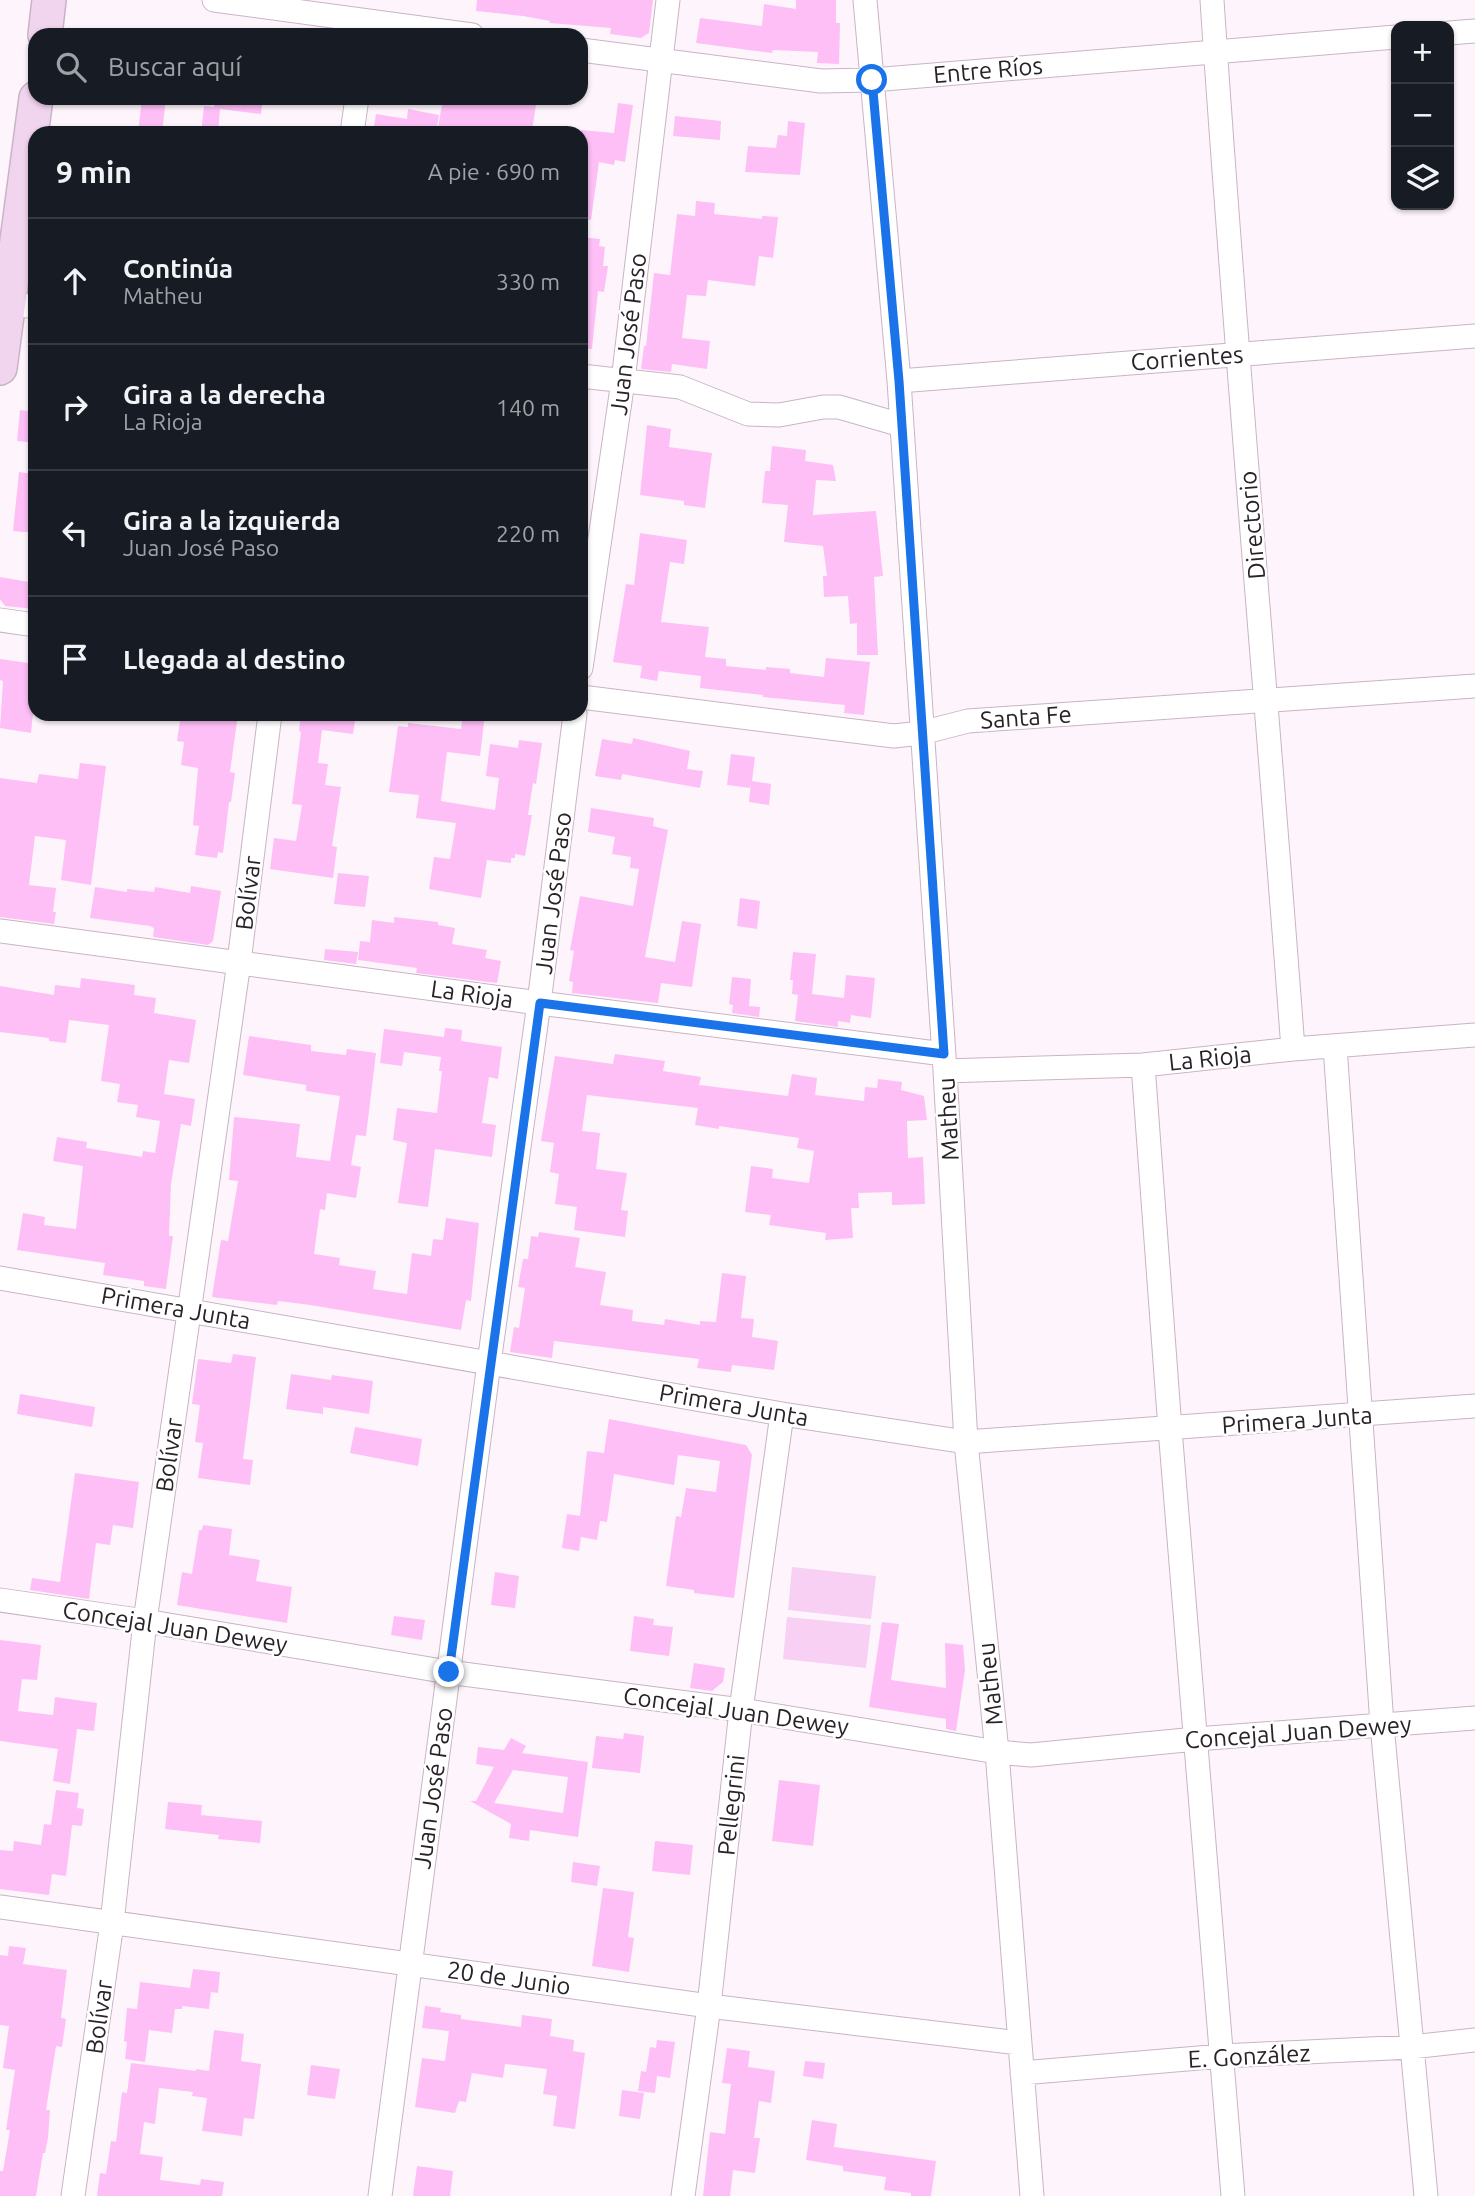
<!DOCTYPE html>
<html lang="es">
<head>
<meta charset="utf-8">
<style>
	body { margin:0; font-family:Ubuntu,sans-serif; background:#20242c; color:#f1f3f6 }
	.controls { position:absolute; right:21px; top:21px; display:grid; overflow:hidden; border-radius:14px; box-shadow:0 2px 5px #0004 }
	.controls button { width:63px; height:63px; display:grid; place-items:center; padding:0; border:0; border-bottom:2px solid #363941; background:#171b24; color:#f1f3f6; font:35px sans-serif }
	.stop { position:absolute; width:21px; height:21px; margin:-16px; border:5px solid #1a73e8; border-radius:50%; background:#fff }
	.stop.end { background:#1a73e8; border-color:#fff; box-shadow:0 2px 7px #0008 }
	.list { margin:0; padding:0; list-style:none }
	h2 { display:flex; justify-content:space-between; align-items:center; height:91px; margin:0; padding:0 28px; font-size:30px }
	h2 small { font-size:23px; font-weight:400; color:#9ea1a6 }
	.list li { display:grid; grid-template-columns:46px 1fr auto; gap:21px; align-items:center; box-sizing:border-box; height:126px; padding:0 28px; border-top:2px solid #363941 }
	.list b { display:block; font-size:26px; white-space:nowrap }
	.list p { margin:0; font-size:23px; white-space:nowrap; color:#9ea1a6 }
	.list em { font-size:23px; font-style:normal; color:#9ea1a6 }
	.icon { flex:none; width:38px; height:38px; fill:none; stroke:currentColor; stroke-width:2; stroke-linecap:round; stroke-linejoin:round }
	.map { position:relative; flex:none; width:1475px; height:2196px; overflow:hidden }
	.search { position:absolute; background:#171b24; box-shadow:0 2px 5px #0004; left:28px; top:28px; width:560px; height:77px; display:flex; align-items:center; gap:18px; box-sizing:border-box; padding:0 24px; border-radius:21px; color:#9ea1a6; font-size:26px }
	.panel { position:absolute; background:#171b24; box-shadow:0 2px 5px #0004; left:28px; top:126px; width:560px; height:595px; border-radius:21px }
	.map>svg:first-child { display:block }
	.green { fill:#f8d0f3 }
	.building { fill:#fdbff6; fill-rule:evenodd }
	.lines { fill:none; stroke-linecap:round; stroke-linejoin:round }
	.minor-casing { stroke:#c8b4c6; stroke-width:25 }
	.secondary-casing { stroke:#c8b4c6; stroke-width:36 }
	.minor { stroke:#fff; stroke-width:23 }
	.secondary { stroke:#f1d4ee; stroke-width:33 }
	.route { stroke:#1a73e8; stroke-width:9 }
	.labels { text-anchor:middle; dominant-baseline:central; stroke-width:5; stroke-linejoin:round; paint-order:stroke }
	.street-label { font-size:24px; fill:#292228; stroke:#fff }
</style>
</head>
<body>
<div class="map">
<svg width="1475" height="2196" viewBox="0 0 1475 2196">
	<rect width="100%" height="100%" fill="#fef5fc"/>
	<!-- green -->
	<path class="green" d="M792 1567 876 1576 871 1619 788 1610Z
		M787 1617 871 1625 866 1668 783 1659Z"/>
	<!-- building -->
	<path class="building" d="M477 0H653L649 33 641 38 610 34 611 28 549 23 550 21 523 16 476 11Z
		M796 0H836V23H840L839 64 817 63 818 52 773 50 772 53 696 43 700 18 762 26 764 4 796 9Z
		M142 98H166L162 133H138Z
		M214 98H263L261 114 220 109 218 133H201L204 106 214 107Z
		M443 98H537L532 131 512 129V133H471L438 128Z
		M618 103 633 105 625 162 615 160 614 165 599 162 591 220 581 219V130L614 133Z
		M408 109 439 115 436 133H373L376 114 407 119Z
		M675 116 721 121 720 140 673 136Z
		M788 121 805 123 800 175 745 172 748 146 776 148 778 135 787 136Z
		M696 201 715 203 714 214 762 219V216L778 217 773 258 759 256 755 286 708 280 706 296 687 295 682 338 710 341 707 369 672 364 671 372 641 369 644 346H646L654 273 670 275 677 214 695 216Z
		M581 237 600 239 599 246 605 247 603 266H608L604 292 598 291 592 349 581 348V276L584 259 581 258Z
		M20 410 35 412V443L17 441Z
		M647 425 671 429 669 447 712 453 705 508 684 505V501L640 495Z
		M772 446 806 450 805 461 833 465 836 481 816 480 813 515 876 511 883 576 874 577 878 655H857V623L850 624 848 596 824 597 823 576H827L823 546 784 542 788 505 762 503 765 471H770Z
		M19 472 35 474V533L13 531Z
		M640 533 687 540 684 564 670 562 661 622 709 627 705 657 726 659V666L766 670V667L790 669V673L824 677 826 658 870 662 864 715 844 713 845 705 763 697V695L700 688 701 676 659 671 657 681 640 678 642 666 613 662 626 584 634 585Z
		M0 577 35 583V609L5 606 0 599Z
		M0 659 35 664V714H33L31 733 0 728 3 681 0 680Z
		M181 714H238L230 772 235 773 231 802H229L223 853 218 852 217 858 195 855 199 826 193 825 198 768 181 765 184 742 177 741Z
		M301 714H356L353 734 322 730 318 763 328 764 325 785 341 787 332 846 337 847 333 878 270 869 274 838 296 841 302 805 292 804 301 732 299 731Z
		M463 714H485L480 756 447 752 441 801 495 810 499 778 486 776 490 744 518 748 519 740 542 743 536 784 533 783 528 815H532L525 856 515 854V858H511V863L487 860 481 898 429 889 434 857 450 859 456 823 416 818 419 795 389 792 398 726 408 727V723L461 729Z
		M633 738 690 751 687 769 703 771 700 788 622 774 621 780 595 776 602 739 632 744Z
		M731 754 755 757 752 781 771 784 769 805 749 802 751 782V788L727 785Z
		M80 763 106 766 91 885 61 880 66 840 35 836 29 885 56 888 53 912H56L54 924 0 917V778L37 783 39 774 78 779Z
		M591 808 654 818 653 826 668 830 645 957 675 962 682 921 701 924 692 987 661 983 658 1003 572 993 573 982 569 981 574 951 570 950 580 896 633 906 639 869 630 868 631 857 612 854 615 837 588 832Z
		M338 873 369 876 365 907 334 904Z
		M191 886 221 891 213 941 208 945 153 937 154 928 150 926 90 918 95 887 127 892V889L154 892 155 887 190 893Z
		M740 898 760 901 757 929 737 926Z
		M394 917 438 922V925L455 928 452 944 487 950 485 958 501 961 497 983 416 973 417 968 358 960 360 941 370 942 372 920 394 923Z
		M325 949 358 952 356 964 324 960Z
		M793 952 816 954 812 994 844 998 846 975 875 978 871 1018 851 1015 850 1023 838 1021V1027L795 1021 798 995 792 994 793 980H790Z
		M732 977 751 979 749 1006 760 1007 759 1017 732 1013 733 1005 729 1004Z
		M81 978 135 985 134 995 156 998 154 1013 196 1020 189 1063 169 1060 164 1094 195 1099 191 1126 181 1124 171 1184 169 1236H173L166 1289 144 1286V1281L103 1275 105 1263 17 1250 23 1213 45 1217 44 1225 76 1229 83 1166 53 1161 57 1137 87 1142 86 1148 142 1157 143 1151 155 1153 160 1121 136 1117 138 1105 117 1102 120 1084 101 1081 109 1025 69 1020 66 1043 49 1041V1038L0 1032V986L54 995 55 985 80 988Z
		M445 1028 462 1030 461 1041 502 1047 498 1079 489 1077 482 1123 496 1125 492 1157 435 1149 428 1207 398 1203 407 1143 393 1140 397 1108 437 1113 442 1071H439L441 1057 404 1052 402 1066 380 1063 384 1029 444 1037Z
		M249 1036 311 1045V1051L346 1055 347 1049 376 1053 366 1136 356 1135 351 1165 361 1167 356 1198 327 1193 325 1210 320 1209 314 1254 340 1258 339 1265 376 1271 373 1289 407 1294 412 1253 431 1256 433 1239 443 1240 446 1218 479 1223 471 1301 466 1300 461 1330 310 1305 278 1301 277 1305 212 1297 221 1240 228 1241 238 1181 229 1180 234 1117 300 1124 296 1157 330 1161 340 1096 306 1091V1085L243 1075Z
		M615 1054 665 1061 663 1071 701 1077 699 1085 788 1096 792 1074 817 1078 815 1095 864 1101 865 1087 877 1088 878 1079 902 1082 901 1090 924 1096 927 1120 907 1121 908 1158 923 1157 925 1204 892 1205V1192L858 1193 859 1208H851L853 1238 825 1240 826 1233 769 1225 771 1215 745 1212 751 1166 773 1169 772 1178 809 1183 814 1151 797 1148 799 1138 719 1126V1129L695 1125 698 1108 587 1095 582 1131 600 1133 596 1169 627 1173 621 1210 628 1211 625 1237 574 1230 577 1207 555 1204 559 1174 550 1172 554 1143 541 1141 555 1056 613 1064Z
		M539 1232 580 1238 575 1267 606 1272 600 1305 633 1310 632 1321 664 1325 665 1319 700 1325V1321L716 1322 722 1273 746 1276 741 1318 754 1319 752 1337 778 1341 774 1370 732 1365 731 1372 697 1368 699 1359 554 1341 552 1358 510 1352 514 1327 519 1328 525 1288 518 1287 523 1259H528L531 1236 538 1237Z
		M233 1354 256 1357 243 1459 253 1460 250 1485 198 1478 203 1443 195 1442 200 1405 192 1404 198 1359 231 1363Z
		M291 1374 331 1380 332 1375 373 1381 369 1414 323 1407V1414L286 1409Z
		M20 1394 95 1407 92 1427 17 1414Z
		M609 1419 746 1445 752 1455 734 1598 694 1593V1590L666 1586 676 1516 681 1517 686 1488 716 1492 720 1461 678 1455 674 1485 614 1474 607 1522 600 1521 597 1540 581 1537 579 1551 562 1548 567 1514 580 1516 587 1451 604 1453Z
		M355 1427 422 1439 418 1466 350 1453Z
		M75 1473 139 1482 133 1528 113 1525 110 1545 96 1543 89 1599 30 1590 32 1578 60 1582Z
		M203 1525 232 1529 229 1555 260 1560 256 1581 292 1587 287 1623 177 1605 182 1572 192 1574 199 1530H202Z
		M495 1572 519 1576 515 1608 491 1605Z
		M394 1616 425 1620 422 1640 391 1635Z
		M634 1616 654 1619 653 1625 673 1627 669 1656 630 1651Z
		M882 1622 899 1624 891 1680 946 1688 945 1643 963 1645 965 1670 956 1731 946 1729V1719L869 1707Z
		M0 1640 41 1645 37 1680 22 1679 18 1711 53 1715 55 1697 97 1703 94 1731 77 1729 70 1784 53 1781 58 1749 0 1741Z
		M694 1663 725 1668 723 1682 712 1691 690 1688Z
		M624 1733 644 1736 640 1773 592 1768 596 1736 623 1739Z
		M511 1738 526 1746 522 1753 588 1762 578 1837 530 1830 529 1841 509 1838 511 1824 470 1801H476L494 1767 476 1764 478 1747 504 1750ZM513 1770 568 1777 563 1813 494 1803Z
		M779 1780 820 1785 813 1846 772 1841Z
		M56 1790 79 1793 77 1808 84 1809 82 1826 72 1825 66 1876 52 1874 49 1895 0 1889V1850L13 1851 14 1841 41 1845 44 1824 51 1825Z
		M168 1802 202 1805 201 1815 262 1821 260 1843 218 1839 219 1835 165 1829Z
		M655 1841 693 1845 690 1875 652 1871Z
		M573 1862 600 1866 597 1886 571 1882Z
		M603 1888 634 1892 628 1937 634 1938 629 1972 592 1966Z
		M9 1946 26 1948 23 1964 67 1970 61 2018 66 2019 62 2047 56 2046 46 2110H50L48 2138 45 2153H43L36 2196H0V2171H3L10 2130H6L15 2070 3 2068 9 2026 0 2025V1955L8 1956Z
		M193 1969 220 1972 218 1993 211 1992 209 2009 182 2006V2009H175L172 2033 149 2030 145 2062 125 2059 127 2042 124 2041 127 2008 137 2009 140 1982 190 1988Z
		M425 2006 441 2008 440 2012 461 2015V2019L521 2027 522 2015 552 2019 550 2036 574 2040 573 2051 585 2053 575 2129 553 2126 557 2096 543 2094 547 2069 505 2064 503 2078 472 2073 466 2102 459 2101 455 2113 415 2107 422 2058 445 2061 449 2031 422 2028Z
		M214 2030 244 2034 241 2061 261 2064 254 2119 244 2118 242 2136 202 2131 207 2098 192 2096 193 2092 159 2088 155 2124 144 2122 140 2154 163 2157 160 2180 200 2185 201 2179 224 2182 222 2196H97L100 2173 106 2174 111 2141 116 2142 122 2092 127 2093 131 2063 196 2071V2069L209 2071Z
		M657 2040 675 2042 670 2078 657 2076 655 2093 638 2091 641 2071 646 2072 650 2047 656 2048Z
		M727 2048 750 2051 748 2067 775 2071 771 2103 759 2101 754 2138H760L755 2173 733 2170 730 2196H703L710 2132 725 2134 731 2084 722 2083Z
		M805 2061 825 2063 823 2079 803 2076Z
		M311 2065 340 2069 335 2099 307 2095Z
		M622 2090 644 2093 640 2119 619 2116Z
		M812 2120 837 2124 834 2147 936 2161 931 2196H911V2193L884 2190 886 2177 843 2171V2166L806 2160Z
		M417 2166 453 2171 450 2196H413Z"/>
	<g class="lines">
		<defs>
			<path id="minor" d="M214 0 472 35
				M865 0 899 381 945 1071 966 1442 997 1752 1032 2196
				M1212 0C1235 350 1267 699 1293 1049
				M1449 33 1475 31
				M581 50 821 81 872 80 1396 37
				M352 133 357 98
				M0 302 35 307
				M581 376 680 387 748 414 779 415 823 407H839L901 425
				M899 381 1475 336
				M0 620 35 625
				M581 668 623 381 668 0
				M581 697 894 736 921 733 968 721 1475 686
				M0 931 539 1003 944 1054
				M1335 1046 1382 1725 1426 2196
				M1143 1065 1170 1429 1233 2196
				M945 1071 1143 1065 1293 1049 1475 1035
				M0 1278 782 1414 966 1442 1475 1406
				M0 1600 145 1621 448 1672 741 1710 997 1752 1031 1755 1196 1739 1475 1718
				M0 1907 709 2006 1019 2043
				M1022 2073 1222 2056 1411 2047 1475 2040
				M73 2196 112 1923 145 1621 239 962 270 714
				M380 2196 489 1363 539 1003 575 714
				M683 2196 709 2006 741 1710 782 1414"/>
			<path id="secondary" d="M45 35 49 0
				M0 368 36 98"/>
		</defs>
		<!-- minor casing -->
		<use href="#minor" class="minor-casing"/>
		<!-- secondary casing -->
		<use href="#secondary" class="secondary-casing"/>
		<!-- minor -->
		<use href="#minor" class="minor"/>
		<!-- secondary -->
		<use href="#secondary" class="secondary"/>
	</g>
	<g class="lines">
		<!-- route -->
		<path class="route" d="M449 1672 540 1003 944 1054 899 381 872 80"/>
	</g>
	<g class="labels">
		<!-- street labels -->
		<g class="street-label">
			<text transform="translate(988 70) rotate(-5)">Entre Ríos</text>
			<text transform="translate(628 334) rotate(-83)">Juan José Paso</text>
			<text transform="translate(1187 358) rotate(-4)">Corrientes</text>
			<text transform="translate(1252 525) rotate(-95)">Directorio</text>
			<text transform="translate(1026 717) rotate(-4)">Santa Fe</text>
			<text transform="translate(248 893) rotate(-83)">Bolívar</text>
			<text transform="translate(553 893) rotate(-83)">Juan José Paso</text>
			<text transform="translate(472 994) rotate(8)">La Rioja</text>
			<text transform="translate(1210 1058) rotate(-6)">La Rioja</text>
			<text transform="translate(948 1119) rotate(-93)">Matheu</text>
			<text transform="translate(176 1308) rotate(10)">Primera Junta</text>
			<text transform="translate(734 1405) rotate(10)">Primera Junta</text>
			<text transform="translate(1297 1420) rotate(-4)">Primera Junta</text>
			<text transform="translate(169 1455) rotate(-82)">Bolívar</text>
			<text transform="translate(175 1627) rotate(9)">Concejal Juan Dewey</text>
			<text transform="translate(990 1684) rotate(-96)">Matheu</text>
			<text transform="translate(736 1711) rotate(8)">Concejal Juan Dewey</text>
			<text transform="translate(1298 1732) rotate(-4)">Concejal Juan Dewey</text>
			<text transform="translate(433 1788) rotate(-82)">Juan José Paso</text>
			<text transform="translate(731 1805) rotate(-84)">Pellegrini</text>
			<text transform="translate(509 1978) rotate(8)">20 de Junio</text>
			<text transform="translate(99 2017) rotate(-82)">Bolívar</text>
			<text transform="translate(1249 2056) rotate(-3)">E. González</text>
		</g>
	</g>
</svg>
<div class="controls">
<button>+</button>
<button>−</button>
<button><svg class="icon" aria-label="layers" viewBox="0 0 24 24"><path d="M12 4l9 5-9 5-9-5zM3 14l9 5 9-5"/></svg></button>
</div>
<div class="stop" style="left:872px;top:80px"></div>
<div class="stop end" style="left:449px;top:1672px"></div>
<div class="search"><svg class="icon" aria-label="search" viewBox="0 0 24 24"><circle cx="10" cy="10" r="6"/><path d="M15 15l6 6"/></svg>Buscar aquí</div>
<section class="panel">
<h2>9 min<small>A pie · 690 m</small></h2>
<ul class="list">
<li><svg class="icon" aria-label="ahead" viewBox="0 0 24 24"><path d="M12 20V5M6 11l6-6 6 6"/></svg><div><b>Continúa</b><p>Matheu</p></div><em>330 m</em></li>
<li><svg class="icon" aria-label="right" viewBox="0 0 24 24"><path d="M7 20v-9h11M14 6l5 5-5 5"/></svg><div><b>Gira a la derecha</b><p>La Rioja</p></div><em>140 m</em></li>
<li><svg class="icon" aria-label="left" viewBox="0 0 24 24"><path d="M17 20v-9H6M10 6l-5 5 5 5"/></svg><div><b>Gira a la izquierda</b><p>Juan José Paso</p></div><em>220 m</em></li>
<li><svg class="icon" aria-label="arrive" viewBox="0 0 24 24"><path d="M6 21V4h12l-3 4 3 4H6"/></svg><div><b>Llegada al destino</b></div></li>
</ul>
</section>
</div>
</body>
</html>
